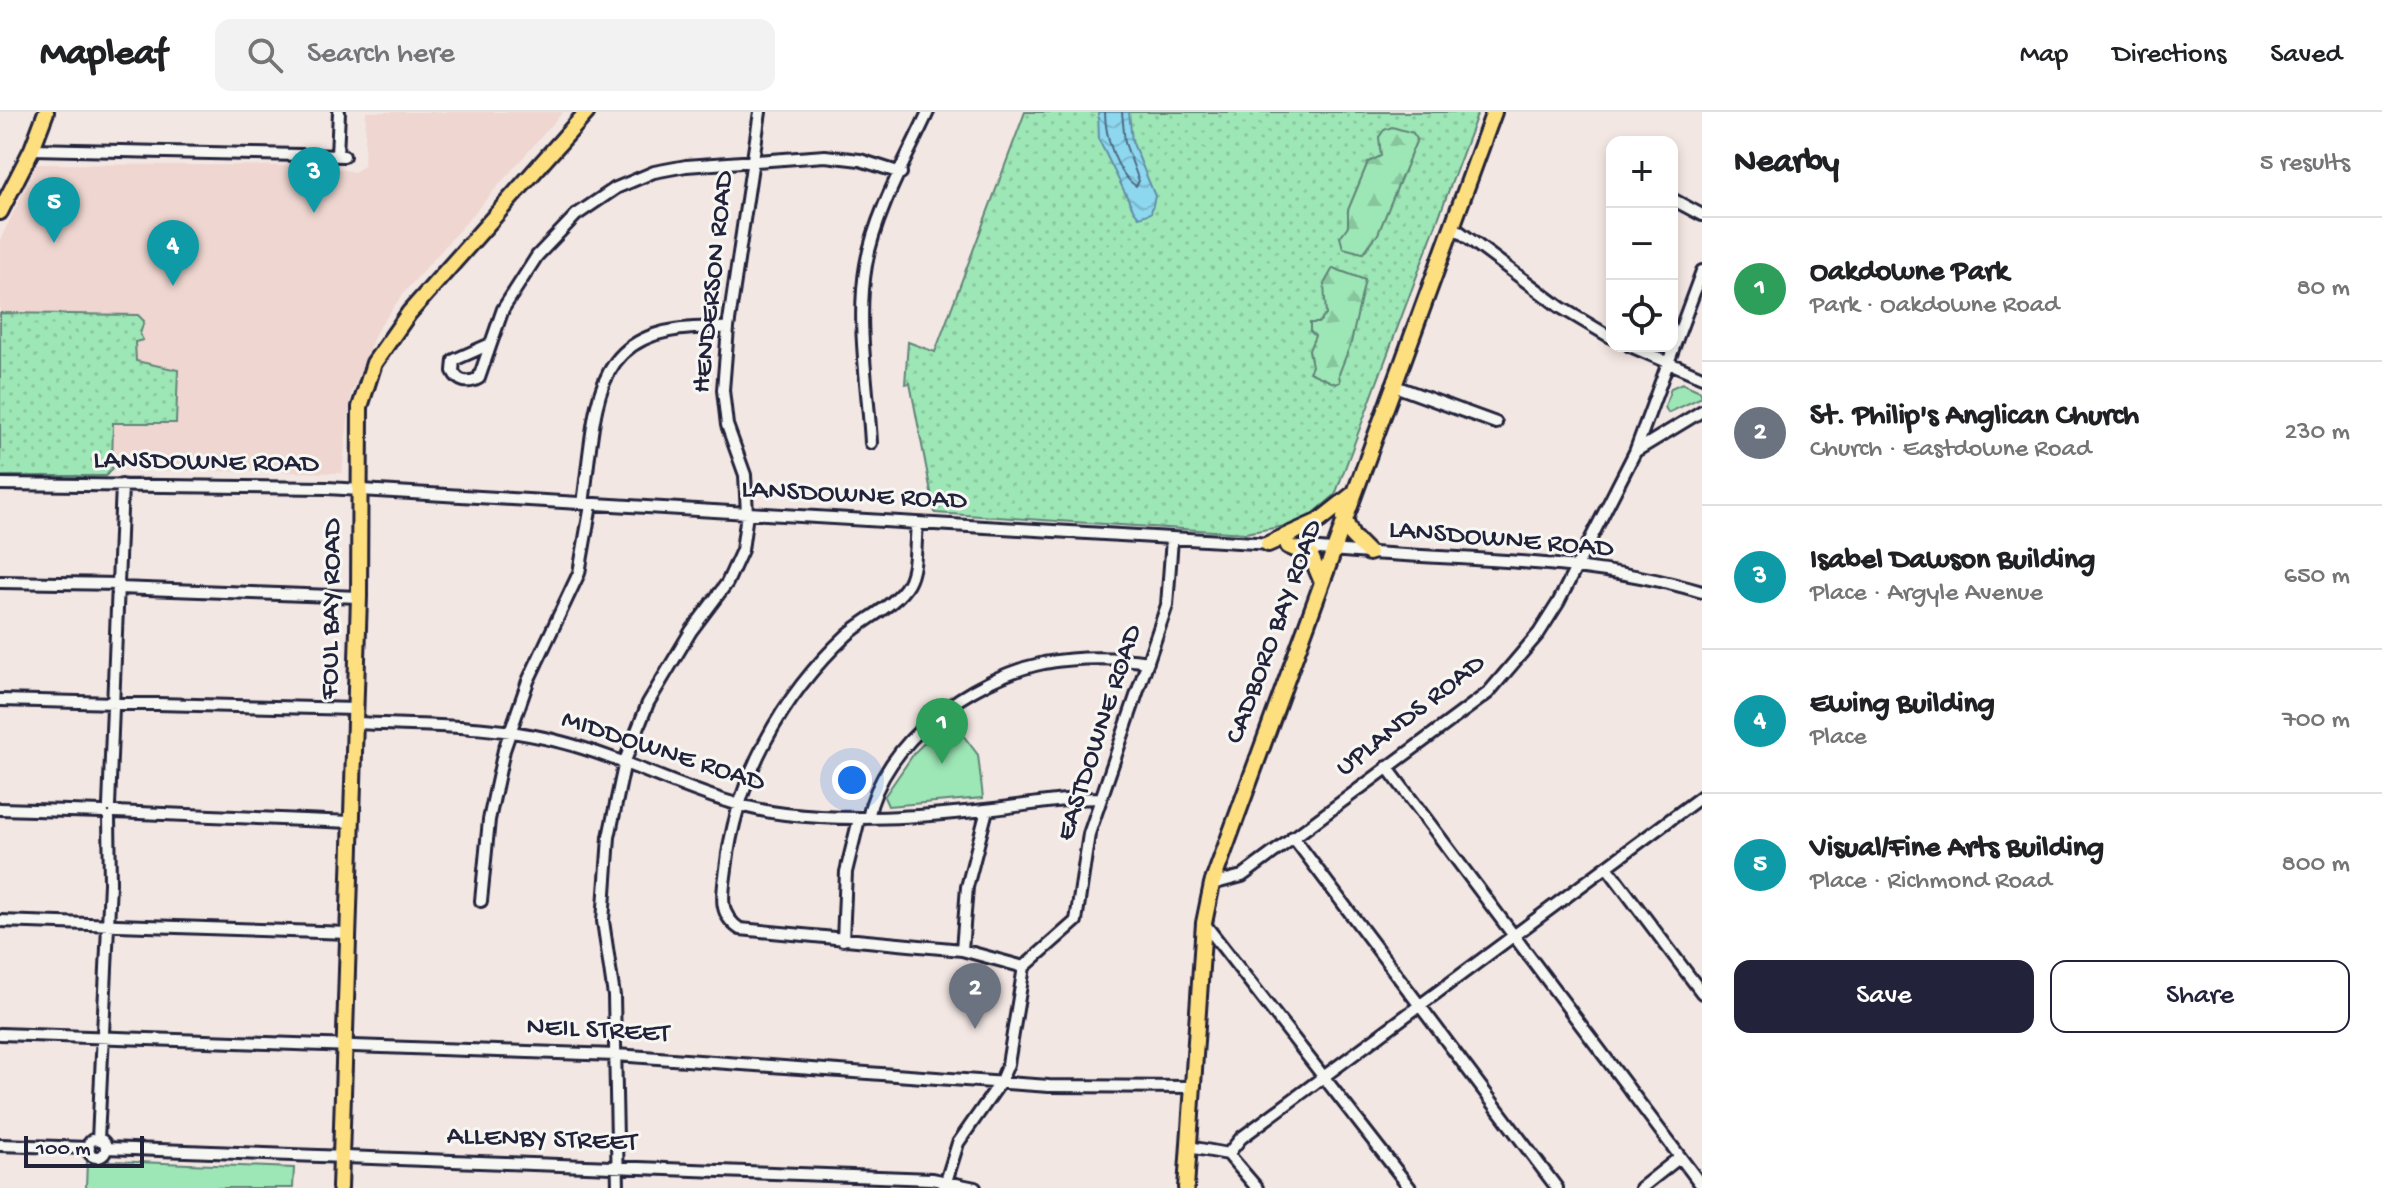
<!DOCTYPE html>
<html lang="en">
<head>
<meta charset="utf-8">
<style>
	body { margin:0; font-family:"Gochi Hand",sans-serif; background:#f2f2f2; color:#202124 }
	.controls { position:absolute; right:24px; top:24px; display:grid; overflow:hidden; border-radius:16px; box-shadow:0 4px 12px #0003 }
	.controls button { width:72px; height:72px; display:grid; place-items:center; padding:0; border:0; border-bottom:2px solid #e0e0e0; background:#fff; color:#202124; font:40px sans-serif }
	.scale { position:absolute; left:24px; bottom:20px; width:120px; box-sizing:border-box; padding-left:8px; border:4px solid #22223b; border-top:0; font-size:22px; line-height:28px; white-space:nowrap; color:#22223b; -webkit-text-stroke:6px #f6f6f2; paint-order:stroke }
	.you { position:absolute; left:852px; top:668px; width:28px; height:28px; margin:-20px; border:6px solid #fff; border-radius:50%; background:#1a73e8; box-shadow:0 0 0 12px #1a73e833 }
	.badge { display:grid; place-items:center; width:52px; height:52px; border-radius:50%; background:#22223b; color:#fff; font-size:26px; font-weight:700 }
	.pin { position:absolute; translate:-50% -66px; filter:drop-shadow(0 2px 4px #0008) }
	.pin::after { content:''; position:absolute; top:42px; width:28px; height:24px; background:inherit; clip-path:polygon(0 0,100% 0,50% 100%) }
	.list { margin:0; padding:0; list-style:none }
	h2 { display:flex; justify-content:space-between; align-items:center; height:104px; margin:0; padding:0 32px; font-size:34px }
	h2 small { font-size:26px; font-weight:400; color:#757577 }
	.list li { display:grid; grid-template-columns:52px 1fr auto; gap:24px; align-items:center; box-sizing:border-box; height:144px; padding:0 32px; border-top:2px solid #e0e0e0 }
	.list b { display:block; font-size:30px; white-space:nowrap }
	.list p { margin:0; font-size:26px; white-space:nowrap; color:#757577 }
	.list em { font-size:26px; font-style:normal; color:#757577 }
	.actions { display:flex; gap:16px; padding:24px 32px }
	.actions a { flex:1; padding:18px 0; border:2px solid #22223b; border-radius:16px; text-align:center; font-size:28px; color:#22223b }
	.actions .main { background:#22223b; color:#fff }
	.icon { flex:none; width:44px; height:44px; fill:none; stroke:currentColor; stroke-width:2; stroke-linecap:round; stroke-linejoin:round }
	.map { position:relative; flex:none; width:1702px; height:1076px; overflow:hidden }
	header { display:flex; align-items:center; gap:48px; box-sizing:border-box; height:112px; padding:0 40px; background:#fff; border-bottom:2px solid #e0e0e0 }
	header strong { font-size:38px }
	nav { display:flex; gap:44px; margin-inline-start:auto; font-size:28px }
	.search { width:560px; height:72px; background:#f2f2f2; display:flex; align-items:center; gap:20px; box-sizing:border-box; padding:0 28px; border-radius:16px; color:#757577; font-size:30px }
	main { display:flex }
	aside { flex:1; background:#fff }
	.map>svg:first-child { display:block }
	.built { fill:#efd6d0 }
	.grass { fill:url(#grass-dots); stroke:#608478; stroke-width:2 }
	.forest { fill:url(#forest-firs); stroke:#608478; stroke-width:2 }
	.green { fill:#9de6b5; stroke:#608478; stroke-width:2 }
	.water { fill:url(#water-waves); stroke:#628fa7; stroke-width:2 }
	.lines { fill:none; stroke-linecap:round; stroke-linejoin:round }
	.shore { stroke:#4d6a83; stroke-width:2 }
	.minor-casing { stroke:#22223b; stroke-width:16 }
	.major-casing { stroke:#22223b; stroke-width:20 }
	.minor { stroke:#f6f6f2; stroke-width:10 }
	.major { stroke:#fedf80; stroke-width:14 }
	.labels { text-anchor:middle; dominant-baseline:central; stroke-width:6; stroke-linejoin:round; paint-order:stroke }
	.street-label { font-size:28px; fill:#22223b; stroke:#f6f6f2 }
</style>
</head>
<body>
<header>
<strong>Mapleaf</strong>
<div class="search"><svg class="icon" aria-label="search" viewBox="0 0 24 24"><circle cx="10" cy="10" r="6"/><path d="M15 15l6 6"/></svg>Search here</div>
<nav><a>Map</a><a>Directions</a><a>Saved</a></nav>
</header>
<main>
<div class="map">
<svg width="1702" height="1076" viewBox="0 0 1702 1076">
	<defs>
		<pattern id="grass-dots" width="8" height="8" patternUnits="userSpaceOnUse" patternTransform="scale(2)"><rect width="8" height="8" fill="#9de6b5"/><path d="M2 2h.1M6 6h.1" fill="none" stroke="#87c59d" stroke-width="1.8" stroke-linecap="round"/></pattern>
		<pattern id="forest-firs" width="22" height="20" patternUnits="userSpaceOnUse" patternTransform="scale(2)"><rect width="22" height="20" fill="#9de6b5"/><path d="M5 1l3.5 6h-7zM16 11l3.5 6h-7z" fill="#87c59d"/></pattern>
		<pattern id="water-waves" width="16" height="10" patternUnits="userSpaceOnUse" patternTransform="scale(2)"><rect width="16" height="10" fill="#8dd7ef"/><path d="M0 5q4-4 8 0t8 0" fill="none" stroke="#79b8ce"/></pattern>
	</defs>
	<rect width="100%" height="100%" fill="#f3e7e3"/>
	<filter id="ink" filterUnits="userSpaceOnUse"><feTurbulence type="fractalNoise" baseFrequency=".0125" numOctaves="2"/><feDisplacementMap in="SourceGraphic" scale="16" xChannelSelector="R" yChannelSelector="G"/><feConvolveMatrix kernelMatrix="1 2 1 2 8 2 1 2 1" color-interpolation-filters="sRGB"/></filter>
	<g filter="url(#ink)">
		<!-- built -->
		<path class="built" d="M366 0H563L402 183 376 220 351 283 342 361 0 356V128L37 52 325 54 354 60 364 54Z"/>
		<!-- grass -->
		<path class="grass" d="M1025 0H1478L1335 383 1302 411 1245 421 935 401 910 271 905 272 908 230 935 240Z
			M0 201 138 203 144 209 140 222 143 228 135 230 136 249 178 258 176 311H113L112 356 106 364H0Z"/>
		<!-- forest -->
		<path class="forest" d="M1392 15 1413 21 1417 27 1378 122 1363 141 1343 136 1340 125 1348 114V98L1368 50 1381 44 1379 25 1384 18Z
			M1333 156 1365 168 1351 231 1339 262 1340 270 1336 272 1309 260 1312 254 1309 238 1315 224 1310 219V211H1318L1326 203 1324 172Z"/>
		<!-- green -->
		<path class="green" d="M1682 271 1700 279 1702 285 1668 301 1665 295 1671 276Z
			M950 606 978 643 983 686 888 694 884 685 915 640Z
			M87 1048 294 1056 293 1076H86Z"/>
		<!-- water -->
		<path class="water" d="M1098 0H1129L1132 29 1155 84 1151 101 1139 105 1134 99 1099 28Z"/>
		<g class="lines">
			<!-- shore -->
			<path class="shore" d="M1105 0C1105 23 1116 61 1136 74L1139 69 1125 31 1122 0"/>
			<defs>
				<path id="minor" d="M32 37 344 44
					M337 43 339 0
					M1672 87 1702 103
					M1452 114 1560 195 1612 226
					M488 233 454 248 453 259C458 270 468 272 479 266L503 197 537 144 576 103 616 76 654 60 686 54 825 44 860 48 901 61
					M1630 234 1702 265
					M1392 273 1496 311
					M871 331C868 274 856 210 866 153 875 101 906 48 928 0
					M1636 339 1702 299
					M0 372 327 376 1272 432
					M583 392C598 283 589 208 728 216
					M917 412C915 431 917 456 908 472 896 493 865 507 847 523 781 584 736 667 726 757 723 781 717 802 740 817L962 838 1024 855
					M1300 435C1434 450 1571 441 1702 480
					M0 470 119 472
					M119 476 359 485
					M0 588 356 597
					M355 611C424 614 494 612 561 630 636 649 708 693 785 702 852 710 919 705 985 698 1023 694 1062 686 1100 686
					M1387 655 1702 1074
					M109 694 122 373
					M0 697 103 700
					M115 700 351 710
					M868 706C883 630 971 566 1044 551 1078 545 1113 545 1148 550
					M1293 725 1557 1076
					M1607 755 1702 881
					M1212 772 1242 764 1488 581 1539 521 1558 491 1635 340 1702 159
					M481 789 489 708 504 638 528 569 579 461 591 393
					M0 809 349 821
					M1204 811 1410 1076
					M843 828 846 760 859 707
					M962 838 967 775 987 698
					M0 922 616 943 1049 974 1193 975
					M88 1036a9 9 0 1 1 18 0a9 9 0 1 1-18 0Z
					M98 1028 110 771 109 706
					M0 1033 89 1036
					M1189 1035 1228 1042 1257 1076
					M106 1036 932 1067 975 1076
					M1228 1042 1241 1026 1702 684
					M618 1076 614 884 603 809 609 725 625 649 648 591 691 519 727 471 742 438 747 402 745 363 727 313 723 278 728 216 760 0
					M944 1076 958 1031 1000 971 1008 952 1024 855 1076 809 1089 722 1167 493 1172 427
					M1641 1076 1680 1045"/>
				<path id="major" d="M0 100 32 37 46 0
					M1344 406 1352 424 1369 441
					M1268 432 1319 409 1353 382
					M1288 434 1311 444 1321 468
					M340 1076 359 485 360 295 374 251 409 201 587 0
					M1186 1076 1204 811 1212 772 1494 0"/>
			</defs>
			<!-- minor casing -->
			<use href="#minor" class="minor-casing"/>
			<!-- major casing -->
			<use href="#major" class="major-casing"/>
			<!-- minor -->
			<use href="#minor" class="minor"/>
			<!-- major -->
			<use href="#major" class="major"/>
		</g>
	</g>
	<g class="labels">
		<!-- street labels -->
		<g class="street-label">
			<text transform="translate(714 170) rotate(-84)">HENDERSON ROAD</text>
			<text transform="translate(206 351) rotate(1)">LANSDOWNE ROAD</text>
			<text transform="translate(854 384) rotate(3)">LANSDOWNE ROAD</text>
			<text transform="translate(1501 428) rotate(5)">LANSDOWNE ROAD</text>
			<text transform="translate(332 497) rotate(-89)">FOUL BAY ROAD</text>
			<text transform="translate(1275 520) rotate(-70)">CADBORO BAY ROAD</text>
			<text transform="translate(1411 604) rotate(-38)">UPLANDS ROAD</text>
			<text transform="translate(1100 621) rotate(-72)">EASTDOWNE ROAD</text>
			<text transform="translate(663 640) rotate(18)">MIDDOWNE ROAD</text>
			<text transform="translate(598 919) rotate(3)">NEIL STREET</text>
			<text transform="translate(542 1028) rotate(2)">ALLENBY STREET</text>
		</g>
	</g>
</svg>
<div class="controls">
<button>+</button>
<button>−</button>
<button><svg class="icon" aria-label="locate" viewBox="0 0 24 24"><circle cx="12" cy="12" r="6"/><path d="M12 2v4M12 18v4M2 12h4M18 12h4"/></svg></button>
</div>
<div class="scale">100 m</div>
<div class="you"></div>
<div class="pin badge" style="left:942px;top:652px;background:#2e9e5b">1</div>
<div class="pin badge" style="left:975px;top:917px;background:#6b7280">2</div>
<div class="pin badge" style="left:314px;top:101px;background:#0f9aa8">3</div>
<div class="pin badge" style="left:173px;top:174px;background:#0f9aa8">4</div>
<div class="pin badge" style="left:54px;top:131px;background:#0f9aa8">5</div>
</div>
<aside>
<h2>Nearby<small>5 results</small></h2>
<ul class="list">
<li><span class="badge" style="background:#2e9e5b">1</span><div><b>Oakdowne Park</b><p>Park · Oakdowne Road</p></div><em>80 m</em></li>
<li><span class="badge" style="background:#6b7280">2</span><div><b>St. Philip's Anglican Church</b><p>Church · Eastdowne Road</p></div><em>230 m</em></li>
<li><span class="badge" style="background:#0f9aa8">3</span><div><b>Isabel Dawson Building</b><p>Place · Argyle Avenue</p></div><em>650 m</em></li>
<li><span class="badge" style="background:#0f9aa8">4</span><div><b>Ewing Building</b><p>Place</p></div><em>700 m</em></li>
<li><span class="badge" style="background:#0f9aa8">5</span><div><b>Visual/Fine Arts Building</b><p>Place · Richmond Road</p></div><em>800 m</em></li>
</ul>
<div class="actions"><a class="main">Save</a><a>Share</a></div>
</aside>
</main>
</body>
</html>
